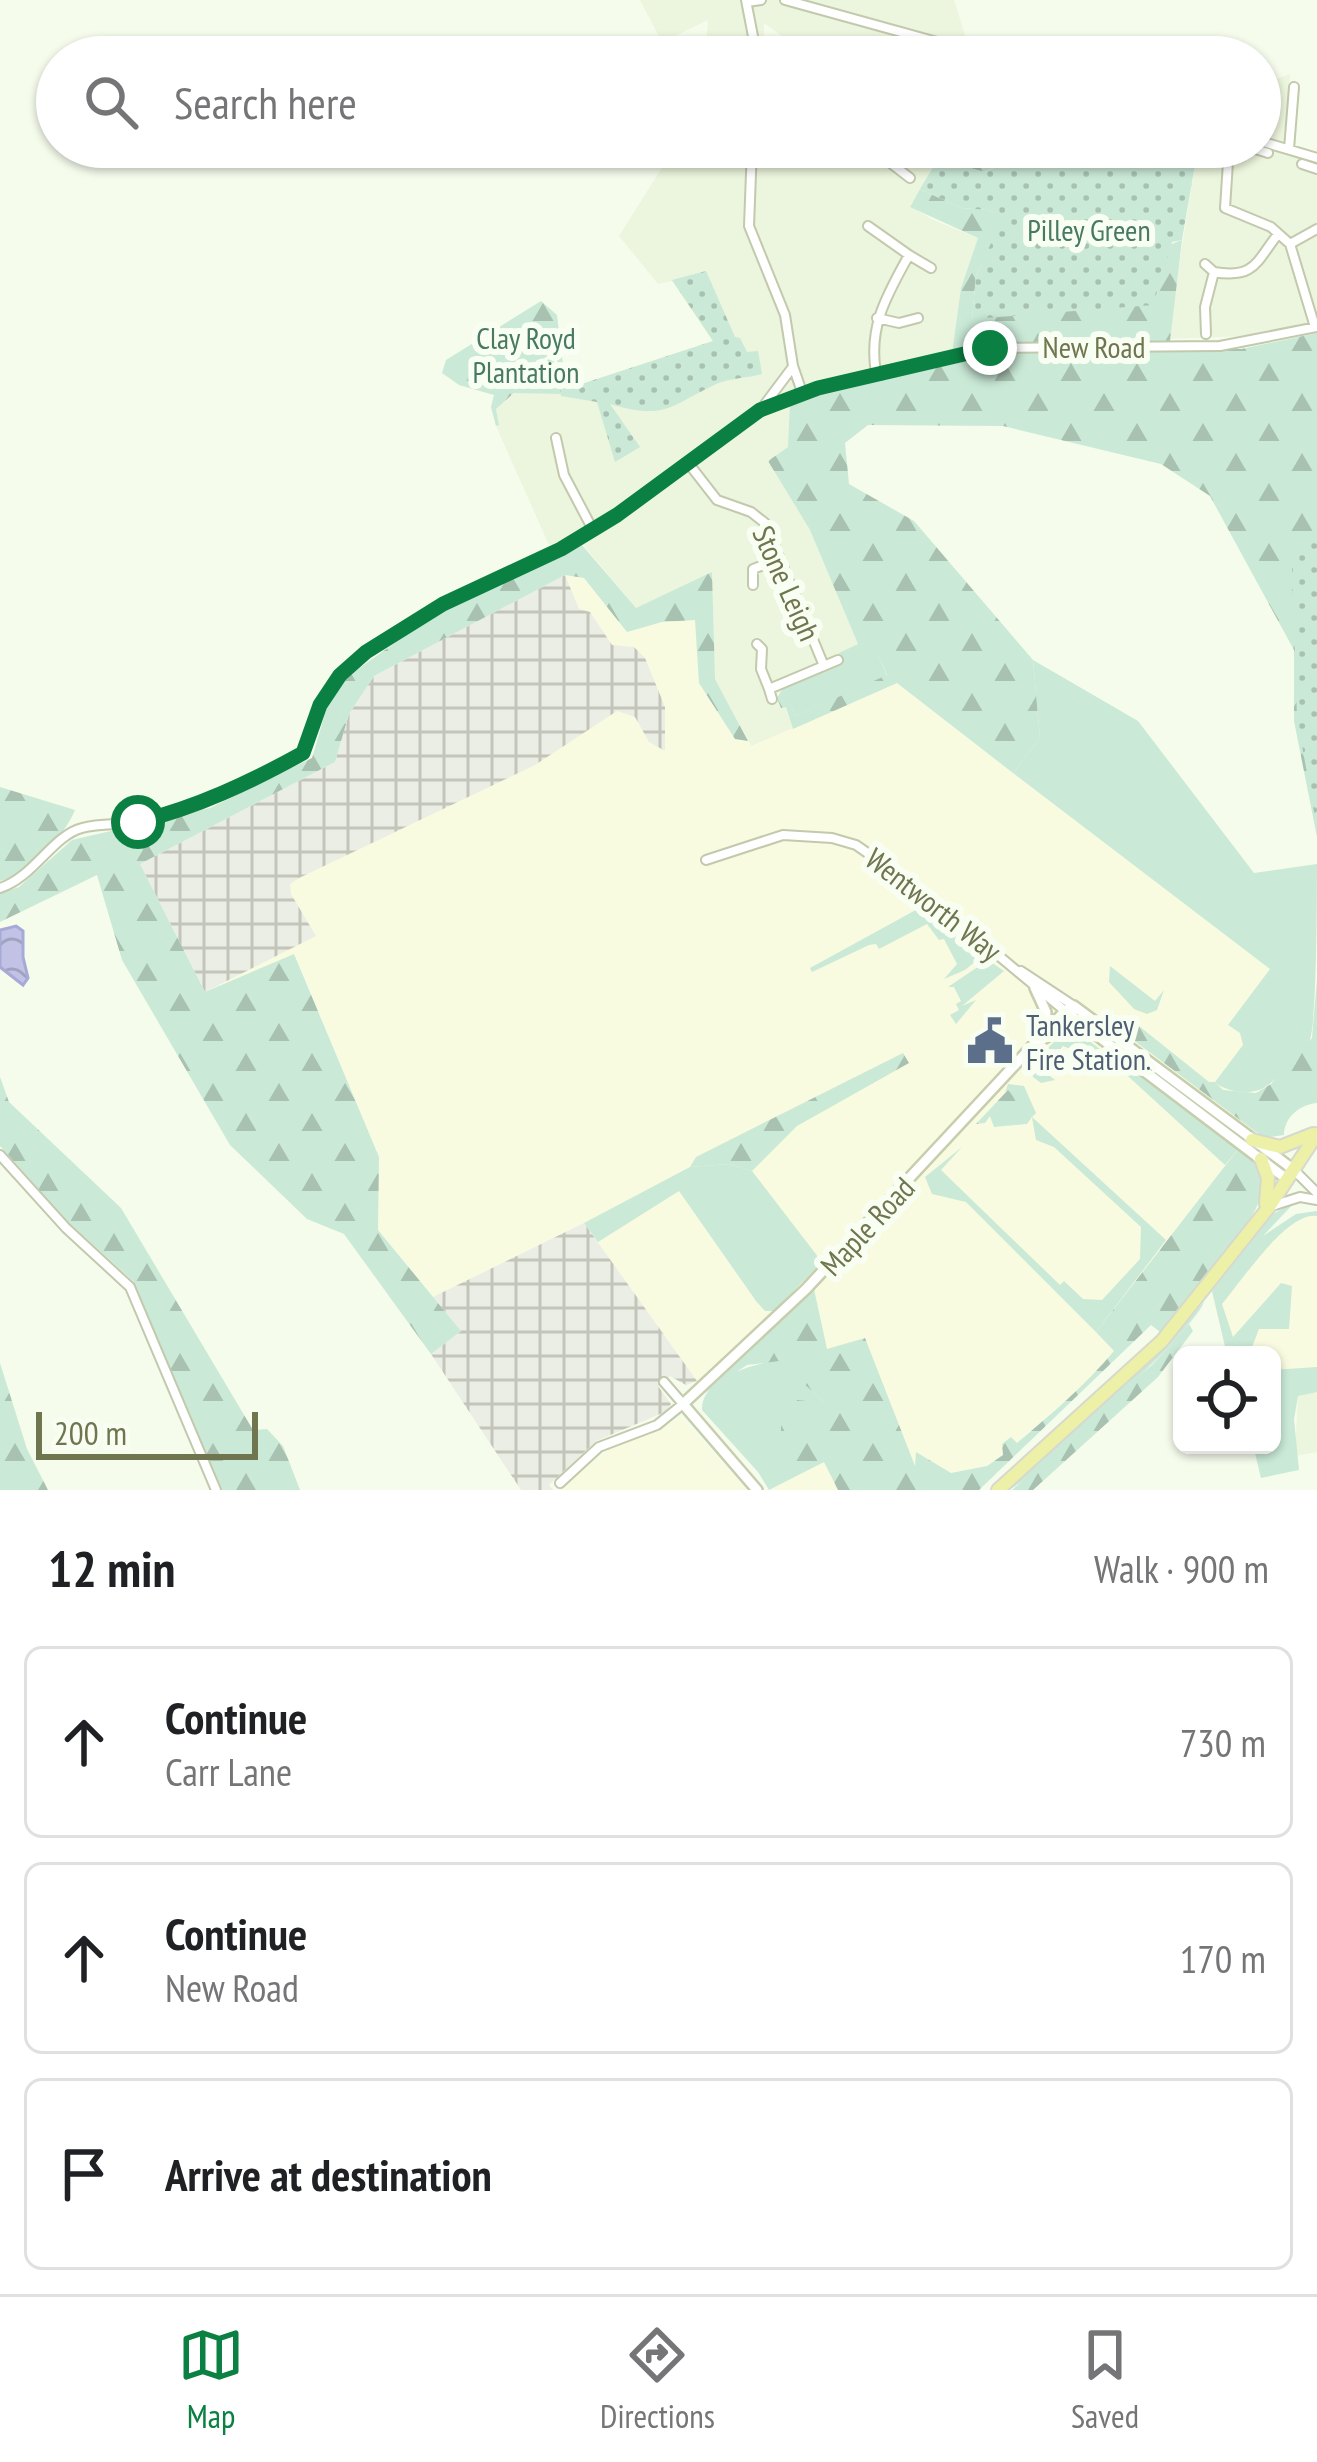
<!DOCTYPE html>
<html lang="en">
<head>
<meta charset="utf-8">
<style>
	body { margin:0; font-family:"PT Sans Narrow",sans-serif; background:#f2f2f2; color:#202124 }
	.controls { position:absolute; right:36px; bottom:36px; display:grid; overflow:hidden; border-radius:18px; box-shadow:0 3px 9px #0004 }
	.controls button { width:108px; height:108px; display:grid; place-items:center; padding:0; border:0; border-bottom:3px solid #e0e0e0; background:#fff; color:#202124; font:60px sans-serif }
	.scale { position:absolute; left:36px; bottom:30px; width:222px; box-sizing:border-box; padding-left:12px; border:6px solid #6f764f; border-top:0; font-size:33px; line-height:42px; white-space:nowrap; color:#6f764f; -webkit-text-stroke:9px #f9fef2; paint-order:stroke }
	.stop { position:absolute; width:36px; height:36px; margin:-27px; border:9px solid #0b8043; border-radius:50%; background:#fff }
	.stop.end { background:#0b8043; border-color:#fff; box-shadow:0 3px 12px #0008 }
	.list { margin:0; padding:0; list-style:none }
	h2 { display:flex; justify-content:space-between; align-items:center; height:156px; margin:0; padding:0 48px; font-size:51px }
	h2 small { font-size:39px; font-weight:400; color:#757577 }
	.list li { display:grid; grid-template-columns:78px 1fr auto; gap:36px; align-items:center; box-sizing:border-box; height:192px; margin:0 24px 24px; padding:0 24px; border:3px solid #e0e0e0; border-radius:18px }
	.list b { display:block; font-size:45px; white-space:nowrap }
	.list p { margin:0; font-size:39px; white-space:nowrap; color:#757577 }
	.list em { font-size:39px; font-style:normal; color:#757577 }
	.icon { flex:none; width:66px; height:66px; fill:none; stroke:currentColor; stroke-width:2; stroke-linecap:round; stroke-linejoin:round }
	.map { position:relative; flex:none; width:1317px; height:1490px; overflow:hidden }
	.search { position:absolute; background:#fff; box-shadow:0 3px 9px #0004; left:36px; right:36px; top:36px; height:132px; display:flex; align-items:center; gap:30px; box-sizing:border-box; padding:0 42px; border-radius:66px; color:#757577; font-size:45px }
	.sheet { height:804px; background:#fff }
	nav { display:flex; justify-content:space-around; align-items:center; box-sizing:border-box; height:168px; border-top:3px solid #e0e0e0; background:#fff; font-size:33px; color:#757577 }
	nav a { display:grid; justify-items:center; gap:6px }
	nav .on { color:#0b8043 }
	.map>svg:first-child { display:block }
	.residential { fill:#ecf5dd }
	.commercial { fill:#f8fbe0 }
	.industrial { fill:url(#industrial-grid) }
	.grass { fill:#cae9d7 }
	.forest { fill:url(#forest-firs) }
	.park { fill:url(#park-dots) }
	.water { fill:url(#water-waves); stroke:#a7a9d6; stroke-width:3 }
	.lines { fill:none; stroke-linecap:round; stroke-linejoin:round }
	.street-casing { stroke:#c2c9ac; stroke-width:12 }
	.secondary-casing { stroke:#c6cead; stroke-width:14 }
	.highway-casing { stroke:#d7d9ce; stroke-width:16 }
	.street { stroke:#fff; stroke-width:8 }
	.secondary { stroke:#fff; stroke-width:9 }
	.highway { stroke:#ecf1a7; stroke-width:12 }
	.route { stroke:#0b8043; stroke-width:15 }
	.labels { text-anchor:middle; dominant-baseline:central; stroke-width:12; stroke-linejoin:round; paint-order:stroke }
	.park-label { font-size:30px; fill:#487a62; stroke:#f9fef2 }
	.street-label { font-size:30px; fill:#6f764f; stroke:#f9fef2 }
	.service-label { font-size:30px; fill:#4e5e75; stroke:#f9fef2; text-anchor:start }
</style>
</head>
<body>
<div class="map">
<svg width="1317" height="1490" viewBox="0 0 1317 1490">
	<defs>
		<pattern id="industrial-grid" width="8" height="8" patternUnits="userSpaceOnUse" patternTransform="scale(3)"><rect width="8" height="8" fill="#ebeee4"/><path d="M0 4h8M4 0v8" fill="none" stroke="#c3c5bb"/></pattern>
		<pattern id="forest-firs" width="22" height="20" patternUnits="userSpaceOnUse" patternTransform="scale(3)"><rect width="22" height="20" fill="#cae9d7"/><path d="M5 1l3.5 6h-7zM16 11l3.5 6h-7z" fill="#a8c1b1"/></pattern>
		<pattern id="park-dots" width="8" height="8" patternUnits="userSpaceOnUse" patternTransform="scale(3)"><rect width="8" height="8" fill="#cae9d7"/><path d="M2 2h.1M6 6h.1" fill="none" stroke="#a8c1b1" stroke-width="1.8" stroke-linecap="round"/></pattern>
		<pattern id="water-waves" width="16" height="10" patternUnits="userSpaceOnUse" patternTransform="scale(3)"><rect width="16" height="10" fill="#c1c2e5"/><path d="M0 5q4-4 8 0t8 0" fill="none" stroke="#a1a2bc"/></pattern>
	</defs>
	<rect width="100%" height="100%" fill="#f5fcec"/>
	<!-- residential -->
	<path class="residential" d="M640 0H954L972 57H802L804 50 789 47V41L764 23 763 57H705L708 20 662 42Z
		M1290 74 1285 144 1260 136V85Z
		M1260 144 1317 162V321L1245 336 1167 339 1198 147Z
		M675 147H947L910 206 933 220 978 238 961 288 951 361 791 429 788 447 768 461 810 530 858 644 840 653 843 663 776 694 786 707 793 729 751 746 715 679 712 573 636 608 575 535 549 545 496 426 499 424 496 409 515 393 560 394 713 341 672 281 658 284 619 236Z
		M1317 1392V1452L1295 1456 1298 1395Z"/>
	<!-- commercial -->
	<path class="commercial" d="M565 575 584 578 627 632 662 622 695 620 699 683 735 739 748 741 751 746 897 683 1315 1003 1251 1114 1233 1164 1097 1332 1114 1351 1091 1379 987 1466 951 1473 917 1470 864 1338 827 1350 814 1289H806L701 1387 584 1223 433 1297 378 1230 379 1157 295 954 205 992 335 762Z
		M1317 1211V1367L1272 1370V1355H1229L1211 1296 1296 1214Z
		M680 1417 747 1490H559L617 1443 662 1429Z
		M824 1462 838 1490H771Z"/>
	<!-- industrial -->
	<path class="industrial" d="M565 575 579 609 590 612 612 645 634 647 645 658 665 707V751L649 742 635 717 617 711 535 765 299 878 290 884 291 894 316 936 205 992 140 864 335 762 349 714 374 676Z
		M584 1223 697 1381 686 1385 670 1376 658 1386 671 1404 665 1412 596 1441 549 1485 553 1490H521L431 1354 461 1331 433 1297Z"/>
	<!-- grass -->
	<path class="grass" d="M858 644 874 645 887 676 796 716 785 694 777 698 783 688 842 664 839 653Z
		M1033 660 1138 721 1254 873 1317 864C1317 897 1317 1018 1310 1040 1301 1056 1280 1077 1265 1087 1252 1096 1225 1092 1215 1082L1243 1045 1240 1033 1228 1025 1270 969 1013 773 1040 738Z
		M923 906 979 949 981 957 965 970 944 979 957 964 944 939 939 940 927 924 879 949 876 944 869 945 812 972 810 968Z
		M988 960 1004 971 962 1006 976 1000 956 1024 950 1015 959 1010 956 1004 961 1001 954 987H948Z
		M1110 966 1155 1001 1164 990 1157 1010 1147 1014 1134 1009 1109 982Z
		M1069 1037 1088 1040 1105 1053H1083V1046H1078L1077 1052 1063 1046 1047 1065 1046 1073 1055 1080 1041 1083 1033 1077 1031 1065 1054 1042Z
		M1112 1052 1239 1148 1225 1165 1106 1056Z
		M1008 1084 1024 1086 1036 1113 1032 1117 1166 1240 1096 1332 966 1202 932 1194 925 1177 962 1147 941 1170 1060 1285 1064 1281 1083 1299 1102 1300 1140 1259 1141 1227 1054 1147 1036 1140 1032 1117 1007 1090 1005 1093Z
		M729 1164 752 1171 822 1262 774 1311H765L756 1301 679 1191 598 1242 584 1223 690 1167Z
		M1256 1167C1274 1201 1241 1230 1221 1256Z
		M1295 1202 1263 1236 1296 1214 1317 1211V1216C1287 1211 1241 1282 1222 1304L1233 1337 1281 1283 1292 1286 1289 1329H1259L1249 1355H1227L1212 1291 1273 1214Z
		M1204 1302C1195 1329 1038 1478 1008 1490L1150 1362Z
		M779 1360 827 1405 824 1462 769 1490 758 1472 702 1410C701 1378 753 1364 779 1360Z
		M1317 1367V1392L1298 1396 1294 1419 1299 1470 1261 1478 1253 1445H1272V1370Z"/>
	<!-- forest -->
	<path class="forest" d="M946 147 986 150 1040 147 984 172 938 159Z
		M920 189 961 208 988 210 1004 217 976 276 972 319 1182 240 1169 349H1241L1317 333V837L1294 721V650L1210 496 1161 464 1003 426 868 425 845 443 849 484 914 521 1033 660 1040 738 1013 773 897 683 793 729 786 707 781 708 777 698 780 694 785 693 796 716 887 675 874 646 858 644 810 530 768 461 788 447 790 403 951 361 961 288 978 238 910 207Z
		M541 301 557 315 566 390 560 394 514 393 496 409 499 425 496 426 491 407 494 395 459 385 442 373 446 360Z
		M582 545 636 608 712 572 715 679 748 741 735 739 699 683 695 620 662 622 627 632 584 578 565 575 374 676 349 714 335 762 140 864 205 992 294 954 379 1157 378 1230 461 1331 431 1354 344 1234 307 1219 230 1145 122 960 97 875 0 922V893L19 887 72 840 210 808 312 758 327 707 344 679 437 613Z
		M0 787 75 810C64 837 29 873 0 881Z
		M1317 979V1103C1302 1104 1284 1116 1284 1135L1264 1138 1120 1030 1128 1025 1139 1026 1209 1082H1215L1223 1090 1256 1093 1271 1084 1312 1038Z
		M903 1053 909 1063 797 1126 752 1171 729 1164 690 1167 696 1157Z
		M0 1077 9 1102 121 1208 253 1430 267 1429 283 1446 300 1490H222L133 1281 67 1221 0 1146Z
		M1008 1090 1032 1117 1027 1124 994 1127 990 1116 985 1123 976 1124Z
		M1239 1148 1261 1159 1221 1256 1160 1332 1151 1325 979 1490H838L824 1462 793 1464 781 1431V1408L797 1400 825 1403 779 1361 747 1365 705 1393 814 1289 827 1349 865 1338 915 1466 916 1452 951 1473 987 1466 1003 1455 1002 1444 1011 1437 1017 1443C1051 1414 1085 1386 1114 1351L1096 1332Z
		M1189 1324 1193 1331 1158 1377 1033 1490H1012L1152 1365Z
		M0 1363 27 1449 48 1490H0Z"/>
	<!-- park -->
	<path class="park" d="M1040 147H1198L1182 240 1172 242 1153 305 972 319 976 276 1003 217 988 210 961 208 920 189 938 159 985 172Z
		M706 271 735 337 740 338 747 352 758 351 762 374C748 378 730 378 716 384 668 407 666 420 610 404L640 447 615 462 597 402 561 396 560 391 713 341 672 280Z
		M1317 525V828L1297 718 1292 568 1296 553Z"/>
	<!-- water -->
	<path class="water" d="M16 926 23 931V957L28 978 23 985 0 967V930Z"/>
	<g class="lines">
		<defs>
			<path id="street" d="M746 0 757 57
				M785 0 977 53 1050 57
				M747 2 761 0
				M1260 141 1317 158
				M752 147 749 226 785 315 793 366 802 392
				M900 147 888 161 910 178
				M1229 147 1225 208 1271 227 1290 244 1315 327
				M1249 147 1268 153
				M1289 149 1294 87
				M876 156 888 161
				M1302 164 1317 169
				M868 226 909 255
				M1290 244 1317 229
				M1205 264 1214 272C1255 279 1256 262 1278 234
				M877 318 899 323 918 318
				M1206 334 1205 307 1214 272
				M876 373C868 326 887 295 909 255L931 268
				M765 404 792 368
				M556 438 564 475 593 530
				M689 464 717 500 751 512 765 523 824 666
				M753 585V569L779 559
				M757 644 762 649 761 669 769 689
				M772 699 769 689 838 660
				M706 860 783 835 832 838 856 845 915 886 1065 1011
				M0 888C34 877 52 836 82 828 100 823 120 825 138 822 197 811 251 782 303 753L320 705 341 675 366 652 443 605 561 549 617 515 746 420 776 402 876 373 990 348 1220 346 1317 327
				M1021 971 1074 1006
				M0 1155 66 1228 130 1287 216 1490
				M1294 1170 1317 1193
				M1272 1206 1300 1197 1317 1200
				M560 1483 599 1447 657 1425 683 1404 664 1382"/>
			<path id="secondary" d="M1035 988 1046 1012 1044 1034
				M1074 1006 1294 1170
				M1065 1011 1288 1180
				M1043 1039 1055 1032 1073 1011
				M757 1490 683 1404 806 1289 1065 1011 1074 1006"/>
			<path id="highway" d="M1252 1140 1280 1147 1313 1134
				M1261 1159 1268 1178 1266 1204
				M998 1490 1162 1341 1269 1207 1317 1134"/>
		</defs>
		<!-- street casing -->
		<use href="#street" class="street-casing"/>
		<!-- secondary casing -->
		<use href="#secondary" class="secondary-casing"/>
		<!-- highway casing -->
		<use href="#highway" class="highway-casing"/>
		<!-- street -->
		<use href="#street" class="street"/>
		<!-- secondary -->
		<use href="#secondary" class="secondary"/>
		<!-- highway -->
		<use href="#highway" class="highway"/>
	</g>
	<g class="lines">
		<!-- route -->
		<path class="route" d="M138 822C197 807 249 783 303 753L320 705 340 675 366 652 443 604 561 549 617 515 760 410 818 388 990 348"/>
	</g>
	<!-- icons -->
	<defs>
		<symbol id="civic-bare" viewBox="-9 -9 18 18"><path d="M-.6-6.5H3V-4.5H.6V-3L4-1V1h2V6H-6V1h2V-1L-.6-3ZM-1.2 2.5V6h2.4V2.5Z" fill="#5c6f8a" stroke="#f9fef2" stroke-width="2.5" paint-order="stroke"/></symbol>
	</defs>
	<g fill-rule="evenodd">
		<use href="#civic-bare" x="957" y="1008" width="66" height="66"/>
	</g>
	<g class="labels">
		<!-- park labels -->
		<g class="park-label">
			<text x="1089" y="229">Pilley Green</text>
			<text x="526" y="337">Clay Royd<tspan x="526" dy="34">Plantation</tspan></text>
		</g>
		<!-- street labels -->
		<g class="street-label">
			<text x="1094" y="346">New Road</text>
			<text transform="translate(787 583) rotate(66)">Stone Leigh</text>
			<text transform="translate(934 904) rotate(38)">Wentworth Way</text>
			<text transform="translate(867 1226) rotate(-47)">Maple Road</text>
		</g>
		<!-- service labels -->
		<g class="service-label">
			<text x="1026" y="1024">Tankersley<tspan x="1026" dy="34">Fire Station.</tspan></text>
		</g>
	</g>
</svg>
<div class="controls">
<button><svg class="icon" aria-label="locate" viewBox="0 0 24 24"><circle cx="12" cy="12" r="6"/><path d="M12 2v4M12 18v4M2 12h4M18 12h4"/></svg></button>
</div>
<div class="scale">200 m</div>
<div class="stop" style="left:138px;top:822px"></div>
<div class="stop end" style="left:990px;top:348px"></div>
<div class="search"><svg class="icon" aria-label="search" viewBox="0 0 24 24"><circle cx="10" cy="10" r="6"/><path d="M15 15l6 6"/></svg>Search here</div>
</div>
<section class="sheet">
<h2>12 min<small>Walk · 900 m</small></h2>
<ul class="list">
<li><svg class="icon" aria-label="ahead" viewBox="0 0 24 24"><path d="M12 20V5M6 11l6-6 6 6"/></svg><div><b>Continue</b><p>Carr Lane</p></div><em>730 m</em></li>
<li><svg class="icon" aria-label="ahead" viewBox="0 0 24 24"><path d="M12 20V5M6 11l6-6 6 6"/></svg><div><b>Continue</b><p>New Road</p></div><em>170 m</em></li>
<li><svg class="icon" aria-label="arrive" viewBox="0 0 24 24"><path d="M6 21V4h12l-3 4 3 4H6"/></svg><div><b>Arrive at destination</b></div></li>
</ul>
</section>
<nav>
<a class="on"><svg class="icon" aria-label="map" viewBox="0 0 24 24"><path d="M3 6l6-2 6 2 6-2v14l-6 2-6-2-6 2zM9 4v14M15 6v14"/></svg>Map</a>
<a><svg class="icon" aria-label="directions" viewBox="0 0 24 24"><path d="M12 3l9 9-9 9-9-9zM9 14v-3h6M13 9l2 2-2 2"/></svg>Directions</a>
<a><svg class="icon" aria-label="saved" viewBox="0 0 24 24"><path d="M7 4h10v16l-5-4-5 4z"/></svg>Saved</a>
</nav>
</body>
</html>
